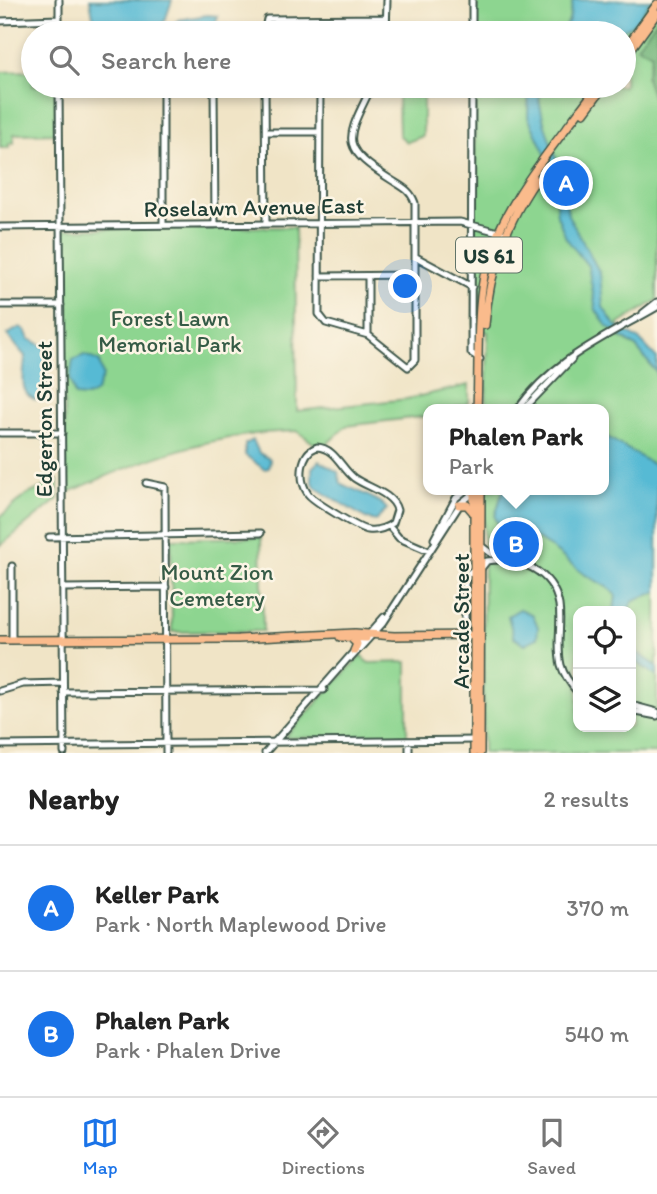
<!DOCTYPE html>
<html lang="en">
<head>
<meta charset="utf-8">
<style>
	body { margin:0; font-family:Itim,sans-serif; background:#f2f2f2; color:#222 }
	.controls { position:absolute; right:21px; bottom:21px; display:grid; overflow:hidden; border-radius:14px; box-shadow:0 4px 10px #0003 }
	.controls button { width:63px; height:63px; display:grid; place-items:center; padding:0; border:0; border-bottom:2px solid #e0e0e0; background:#fff; color:#222; font:35px sans-serif }
	.you { position:absolute; left:406px; top:287px; width:24px; height:24px; margin:-18px; border:5px solid #fff; border-radius:50%; background:#1a73e8; box-shadow:0 0 0 10px #1a73e833 }
	.badge { display:grid; place-items:center; width:46px; height:46px; border-radius:50%; background:#1a73e8; color:#fff; font-size:23px; font-weight:700 }
	.pin { position:absolute; translate:-50% -50%; border:4px solid #fff; box-shadow:0 2px 7px #0006 }
	.popup { position:absolute; left:423px; top:404px; width:186px; height:91px; box-sizing:border-box; display:grid; place-content:center; border-radius:14px; background:#fff; filter:drop-shadow(0 2px 5px #0005); font-size:23px; white-space:nowrap; color:#767676 }
	.popup b { font-size:26px; color:#222 }
	.popup::after { content:''; position:absolute; left:50%; top:100%; margin-left:-14px; border:14px solid transparent; border-top-color:#fff }
	.list { margin:0; padding:0; list-style:none }
	h2 { display:flex; justify-content:space-between; align-items:center; height:91px; margin:0; padding:0 28px; font-size:30px }
	h2 small { font-size:23px; font-weight:400; color:#767676 }
	.list li { display:grid; grid-template-columns:46px 1fr auto; gap:21px; align-items:center; box-sizing:border-box; height:126px; padding:0 28px; border-top:2px solid #e0e0e0 }
	.list b { display:block; font-size:26px; white-space:nowrap }
	.list p { margin:0; font-size:23px; white-space:nowrap; color:#767676 }
	.list em { font-size:23px; font-style:normal; color:#767676 }
	.icon { flex:none; width:38px; height:38px; fill:none; stroke:currentColor; stroke-width:2; stroke-linecap:round; stroke-linejoin:round }
	.map { position:relative; flex:none; width:657px; height:753px; overflow:hidden }
	.search { position:absolute; background:#fff; box-shadow:0 4px 10px #0003; left:21px; right:21px; top:21px; height:77px; display:flex; align-items:center; gap:18px; box-sizing:border-box; padding:0 24px; border-radius:38px; color:#767676; font-size:26px }
	.sheet { height:343px; background:#fff }
	nav { display:flex; justify-content:space-around; align-items:center; box-sizing:border-box; height:98px; border-top:2px solid #e0e0e0; background:#fff; font-size:19px; color:#767676 }
	nav a { display:grid; justify-items:center; gap:4px }
	nav .on { color:#1a73e8 }
	.map>svg:first-child { display:block }
	.green { fill:#8dd590; stroke:#568962; stroke-width:2; fill-rule:evenodd }
	.forest { fill:#72b67a; stroke:#487a57; stroke-width:2 }
	.water { fill:#56bad4; stroke:#3a7c84; stroke-width:2 }
	.lines { fill:none; stroke-linecap:round; stroke-linejoin:round }
	.minor-casing { stroke:#3e564a; stroke-width:9 }
	.major-casing { stroke:#3e564a; stroke-width:10 }
	.minor { stroke:#fff; stroke-width:5 }
	.major { stroke:#fabb8c; stroke-width:7 }
	.labels { text-anchor:middle; dominant-baseline:central; stroke-width:5; stroke-linejoin:round; paint-order:stroke }
	.shield { fill:#fcf5e5; stroke:#617469; stroke-width:2 }
	.shield-label { font-size:21px; font-weight:bold; fill:#1f3d34 }
	.street-label { font-size:23px; fill:#1f3d34; stroke:#fcf5e5 }
	.park-label { font-size:23px; fill:#355b46; stroke:#fcf5e5 }
</style>
</head>
<body>
<div class="map">
<svg width="657" height="753" viewBox="0 0 657 753">
	<rect width="100%" height="100%" fill="#fcf5e5"/>
	<filter id="ink" filterUnits="userSpaceOnUse"><feTurbulence type="fractalNoise" baseFrequency=".0143" numOctaves="2"/><feDisplacementMap in="SourceGraphic" scale="14" xChannelSelector="R" yChannelSelector="G"/><feConvolveMatrix kernelMatrix="1 2 1 2 8 2 1 2 1" color-interpolation-filters="sRGB"/></filter>
	<filter id="wash" filterUnits="userSpaceOnUse"><feTurbulence type="fractalNoise" baseFrequency=".00686" numOctaves="4" result="noise"/><feDisplacementMap in="SourceGraphic" scale="28" xChannelSelector="R" yChannelSelector="G"/><feGaussianBlur stdDeviation="1.57" result="paint"/><feColorMatrix in="noise" values="0 0 0 0 0 0 0 0 0 0 0 0 0 0 0 0 0 1.4 0 .05"/><feComposite in="paint" operator="in"/></filter>
	<g filter="url(#wash)">
		<rect width="100%" height="100%" fill="#f0e4c6"/>
		<!-- green -->
		<path class="green" d="M477 0H573L569 21 561 33H476Z
			M651 0H657V300L619 324 620 337 636 347 657 373V467L604 435V409H486L488 332 474 331 475 86H529L528 117 544 123 539 100 542 86H624V33H609L634 23Z
			M33 71V86H55L56 133 14 134V143H9V148H0V72Z
			M398 96H423V136L407 142 399 135Z
			M295 227 297 411 407 399 469 385V403L450 409H428V416L346 426 325 446 316 445 297 431C211 433 143 459 65 494L63 229Z
			M58 480V499L0 546V517L26 495Z
			M484 490H503L495 517 499 527 520 529 545 541 582 573 610 588 617 595 634 600 657 592V753H483ZM578 611H631V727H578Z
			M261 537 263 631 172 632 171 539Z
			M361 655 369 663 407 662V736L284 738Z"/>
		<!-- forest -->
		<path class="forest" d="M657 20V110L646 78 652 54 637 46Z"/>
		<!-- water -->
		<path class="water" d="M90 0H172L165 21 152 33H96Z
			M573 0H651C645 7 640 18 634 23 616 39 582 33 561 33L569 21Z
			M207 15 218 16 212 33H166L178 20Z
			M529 86H542L539 100 544 123 563 179 568 215 600 273 603 307 615 325 639 339 657 358V373L636 347 607 326 596 310 588 266 566 238 557 215 554 173 528 117Z
			M20 327 25 330 29 339 45 347 47 391 39 400C16 397 25 372 25 356L7 335Z
			M84 355 99 361 103 376 96 392 87 397 75 396 70 379 73 360Z
			M604 435 657 467V592L634 600 627 611H614L616 595C606 583 592 581 580 571 554 550 535 531 500 527L495 517 503 490H604Z
			M253 440 259 453 270 459 269 468 264 469 245 455V444Z
			M319 461 338 472C340 476 339 480 341 483 344 487 377 496 387 509L376 521 367 519 316 488 312 481V468Z
			M520 609 533 615 538 627 537 638 525 644 514 638 508 616Z
			M631 640 638 653 657 666V677L631 658Z"/>
	</g>
	<g filter="url(#ink)">
		<g class="lines">
			<defs>
				<path id="minor" d="M59 0V33
					M472 0V33
					M325 19V33
					M0 21 59 19
					M264 33 267 19 386 18
					M386 33 387 0
					M59 86 64 753
					M214 86 215 225
					M265 86 266 224
					M320 86 319 314 326 323 368 335 408 367 415 360V203C411 191 403 187 393 181 337 146 346 140 372 86
					M472 86 471 353 480 359
					M163 94V225
					M266 132H319
					M0 227 460 222 506 234
					M416 257 472 287
					M319 276 415 275
					M0 305H61
					M643 313 657 302
					M368 335V276
					M518 409C552 360 607 336 657 307
					M524 409 572 359
					M0 433H62
					M317 447C335 448 341 468 354 478 368 488 393 493 397 510L393 523C386 528 377 531 368 530 359 529 313 501 308 494 298 479 300 453 317 447Z
					M146 483 165 487 166 753
					M389 526 399 538 429 551
					M49 537 261 533
					M434 539 456 498 466 490
					M480 545 492 554 520 557V562
					M12 566V640
					M480 570 487 561C519 556 553 571 559 605 562 625 556 645 561 665 564 676 571 685 578 693
					M63 588 166 587
					M465 635V576L473 570
					M351 658 384 622 461 503 476 491
					M0 691 23 684 63 683
					M63 692 324 690
					M631 705 657 712
					M631 711 657 716
					M409 741V753
					M0 745 476 740
					M265 753 384 617"/>
				<path id="major" d="M624 50 657 4
					M624 59 657 13
					M584 113 604 86
					M485 325C489 273 506 223 536 180
					M477 409C479 366 476 319 484 276 498 206 557 143 598 86
					M474 490V753
					M459 505H467L473 512
					M392 636 474 635
					M340 637 366 638
					M351 638 357 644 354 651
					M0 640 238 639 355 633 394 636
					M480 753 481 490"/>
			</defs>
			<!-- minor casing -->
			<use href="#minor" class="minor-casing"/>
			<!-- major casing -->
			<use href="#major" class="major-casing"/>
			<!-- minor -->
			<use href="#minor" class="minor"/>
			<!-- major -->
			<use href="#major" class="major"/>
		</g>
	</g>
	<g class="labels">
		<!-- shield labels -->
		<rect class="shield" x="456" y="237.5" width="66" height="35" rx="5"/>
		<g class="shield-label">
			<text x="489" y="255">US 61</text>
		</g>
		<!-- street labels -->
		<g class="street-label">
			<text transform="translate(254 207) rotate(-1)">Roselawn Avenue East</text>
			<text transform="translate(44 419) rotate(-90)">Edgerton Street</text>
			<text transform="translate(461 621) rotate(-90)">Arcade Street</text>
		</g>
		<!-- park labels -->
		<g class="park-label">
			<text x="170" y="318">Forest Lawn<tspan x="170" dy="26">Memorial Park</tspan></text>
			<text x="217" y="572">Mount Zion<tspan x="217" dy="26">Cemetery</tspan></text>
		</g>
	</g>
</svg>
<div class="controls">
<button><svg class="icon" aria-label="locate" viewBox="0 0 24 24"><circle cx="12" cy="12" r="6"/><path d="M12 2v4M12 18v4M2 12h4M18 12h4"/></svg></button>
<button><svg class="icon" aria-label="layers" viewBox="0 0 24 24"><path d="M12 4l9 5-9 5-9-5zM3 14l9 5 9-5"/></svg></button>
</div>
<div class="you"></div>
<div class="pin badge" style="left:566px;top:183px">A</div>
<div class="pin badge" style="left:516px;top:544px">B</div>
<div class="popup"><b>Phalen Park</b>Park</div>
<div class="search"><svg class="icon" aria-label="search" viewBox="0 0 24 24"><circle cx="10" cy="10" r="6"/><path d="M15 15l6 6"/></svg>Search here</div>
</div>
<section class="sheet">
<h2>Nearby<small>2 results</small></h2>
<ul class="list">
<li><span class="badge">A</span><div><b>Keller Park</b><p>Park · North Maplewood Drive</p></div><em>370 m</em></li>
<li><span class="badge">B</span><div><b>Phalen Park</b><p>Park · Phalen Drive</p></div><em>540 m</em></li>
</ul>
</section>
<nav>
<a class="on"><svg class="icon" aria-label="map" viewBox="0 0 24 24"><path d="M3 6l6-2 6 2 6-2v14l-6 2-6-2-6 2zM9 4v14M15 6v14"/></svg>Map</a>
<a><svg class="icon" aria-label="directions" viewBox="0 0 24 24"><path d="M12 3l9 9-9 9-9-9zM9 14v-3h6M13 9l2 2-2 2"/></svg>Directions</a>
<a><svg class="icon" aria-label="saved" viewBox="0 0 24 24"><path d="M7 4h10v16l-5-4-5 4z"/></svg>Saved</a>
</nav>
</body>
</html>
